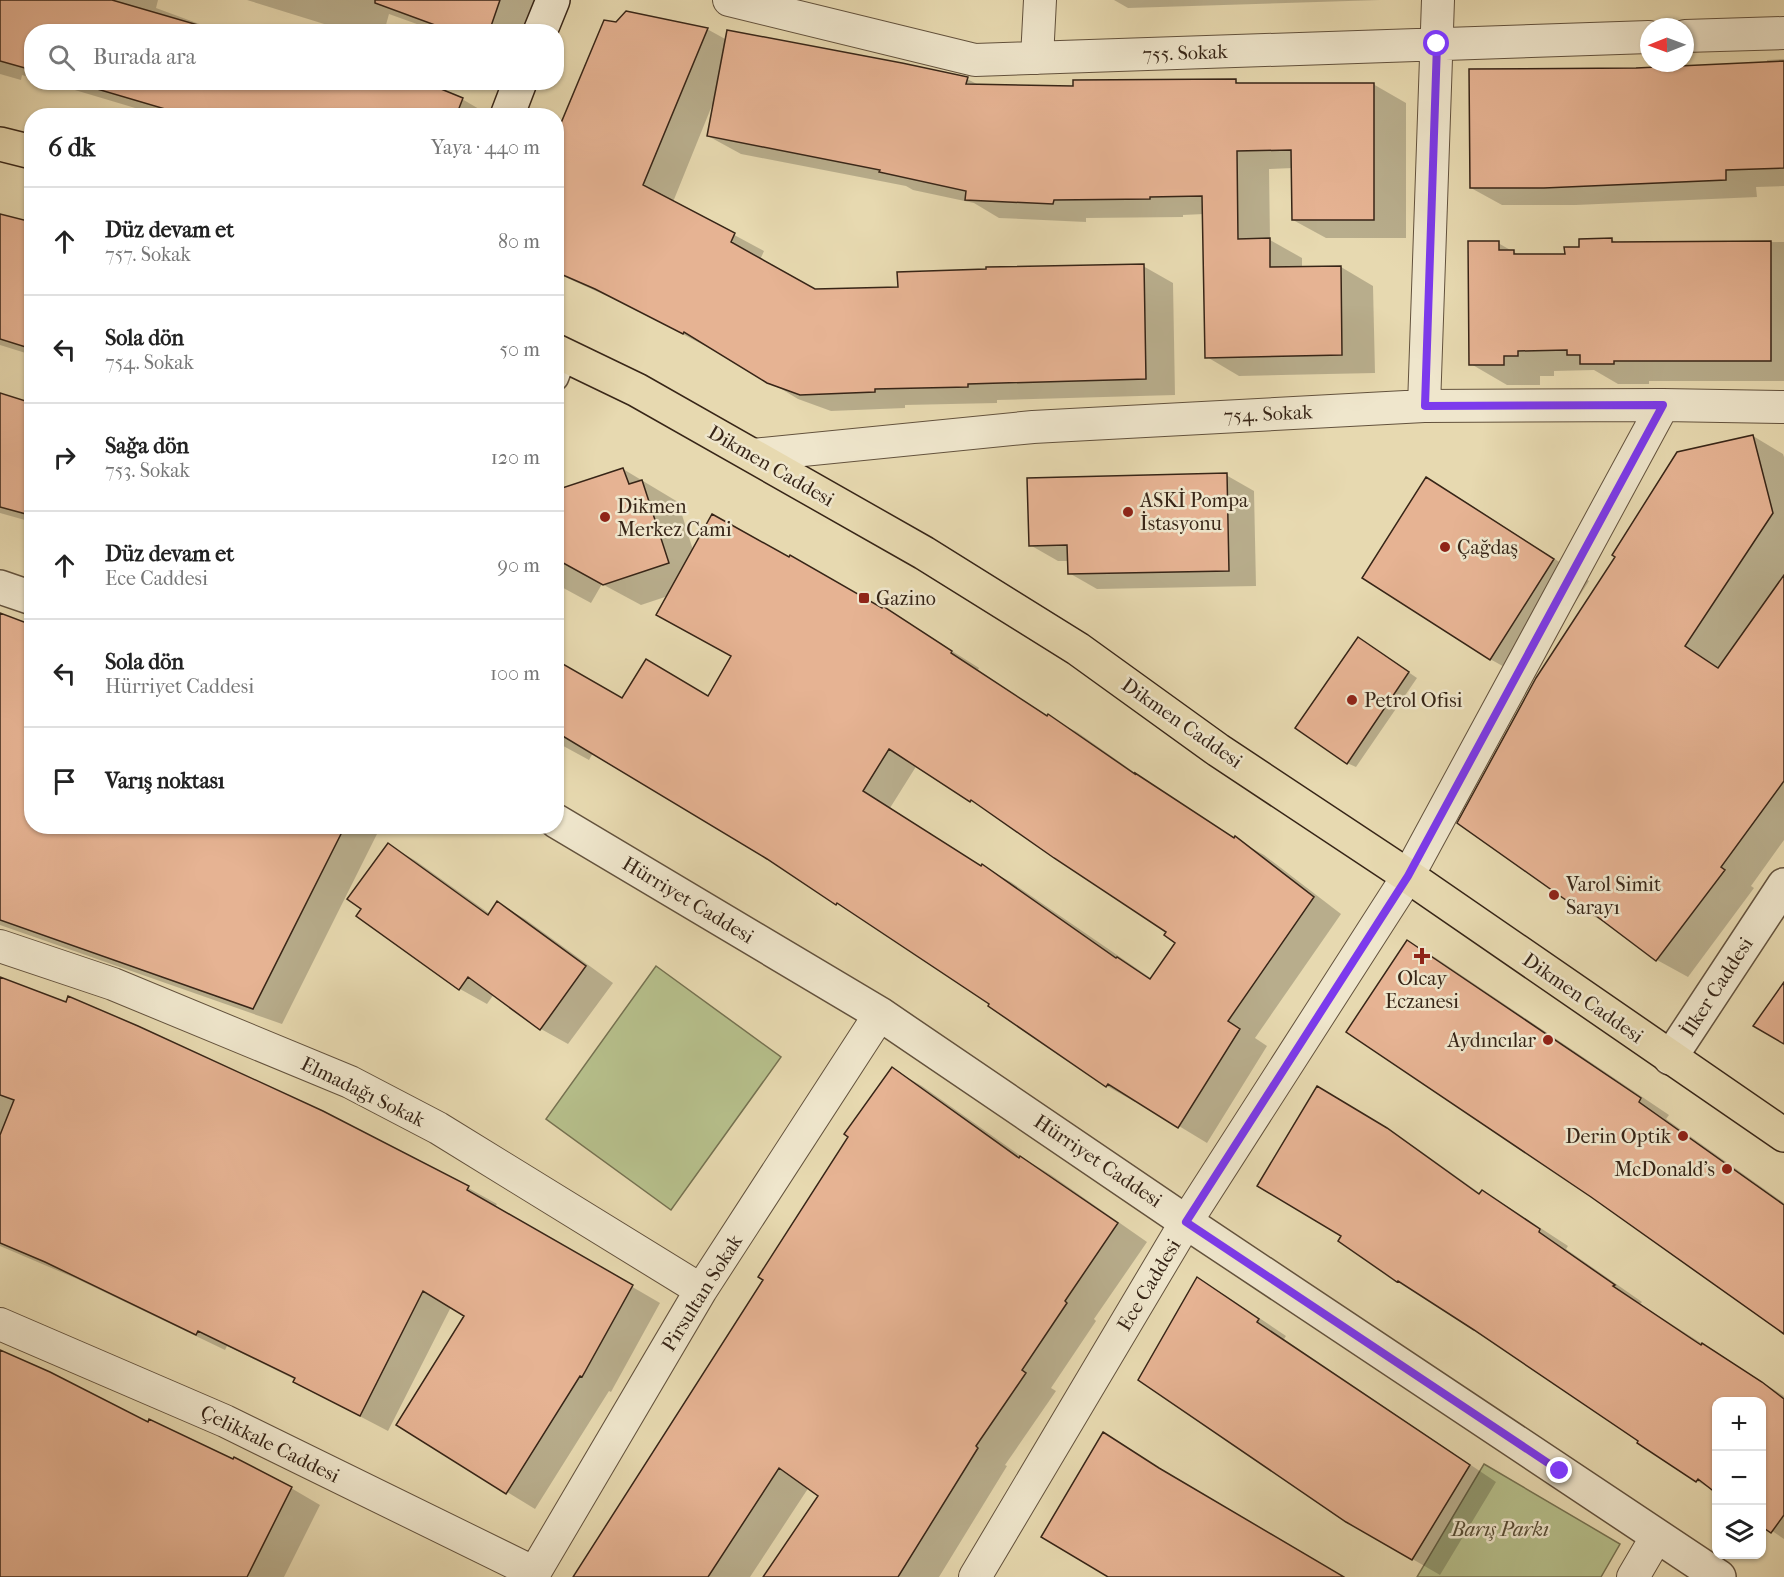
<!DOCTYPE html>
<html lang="tr">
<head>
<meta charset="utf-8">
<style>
	body { margin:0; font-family:"IM FELL French Canon",serif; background:#f6f6f6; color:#222 }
	.controls { position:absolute; right:18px; bottom:18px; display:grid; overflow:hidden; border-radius:12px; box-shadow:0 2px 4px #0004 }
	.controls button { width:54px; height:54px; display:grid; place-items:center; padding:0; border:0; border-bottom:2px solid #e0e0e0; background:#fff; color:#222; font:30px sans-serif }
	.compass { position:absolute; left:1640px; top:18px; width:54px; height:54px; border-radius:50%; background:#fff; box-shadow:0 2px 4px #0004; rotate:269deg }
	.stop { position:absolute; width:18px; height:18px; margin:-14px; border:4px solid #7c3aed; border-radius:50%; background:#fff }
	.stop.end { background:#7c3aed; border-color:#fff; box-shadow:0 2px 6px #0008 }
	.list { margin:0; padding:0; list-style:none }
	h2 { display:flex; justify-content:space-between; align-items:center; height:78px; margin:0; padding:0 24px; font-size:26px }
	h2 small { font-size:20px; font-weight:400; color:#767676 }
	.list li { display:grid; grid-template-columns:39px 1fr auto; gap:18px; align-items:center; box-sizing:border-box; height:108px; padding:0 24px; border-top:2px solid #e0e0e0 }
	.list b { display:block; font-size:22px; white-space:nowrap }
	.list p { margin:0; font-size:20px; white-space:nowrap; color:#767676 }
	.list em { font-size:20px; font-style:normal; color:#767676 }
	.icon { flex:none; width:33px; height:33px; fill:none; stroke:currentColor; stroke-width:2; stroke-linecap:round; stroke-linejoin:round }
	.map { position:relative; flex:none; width:1784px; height:1577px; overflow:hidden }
	.search { position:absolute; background:#fff; box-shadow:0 2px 4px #0004; left:24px; top:24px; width:540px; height:66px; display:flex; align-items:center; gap:15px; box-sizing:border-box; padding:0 21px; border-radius:24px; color:#767676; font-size:22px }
	.panel { position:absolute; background:#fff; box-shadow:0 2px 4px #0004; left:24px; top:108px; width:540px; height:726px; border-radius:24px }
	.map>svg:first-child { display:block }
	.green { fill:#b6bf8b; stroke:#767251; stroke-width:1.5 }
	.shadow { fill:#0003; fill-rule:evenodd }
	.building { fill:#e6b393; stroke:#372517; stroke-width:1.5; fill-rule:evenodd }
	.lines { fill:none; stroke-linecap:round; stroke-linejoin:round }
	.pedestrian-casing { stroke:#63523d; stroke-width:27 }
	.minor-casing { stroke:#63523d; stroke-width:34 }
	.tertiary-casing { stroke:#63523d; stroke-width:36 }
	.secondary-casing { stroke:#372517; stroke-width:36 }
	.primary-casing { stroke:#372517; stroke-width:36 }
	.pedestrian { stroke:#efe6cc; stroke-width:24 }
	.minor { stroke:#efe6cc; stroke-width:32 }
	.tertiary { stroke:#efe6cc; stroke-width:33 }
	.secondary { stroke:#efe6cc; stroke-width:33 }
	.primary { stroke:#e7d9b0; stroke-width:33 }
	.route { stroke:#7c3aed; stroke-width:8 }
	.poi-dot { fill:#8f2418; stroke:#efe6cc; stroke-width:2 }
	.labels { text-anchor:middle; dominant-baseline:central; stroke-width:5; stroke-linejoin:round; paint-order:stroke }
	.street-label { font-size:20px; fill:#372517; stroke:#efe6cc }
	.poi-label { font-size:20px; fill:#372517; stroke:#efe6cc; text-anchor:start }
	.park-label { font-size:20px; font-style:italic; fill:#574c34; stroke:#efe6cc }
</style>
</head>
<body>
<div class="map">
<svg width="1784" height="1577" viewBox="0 0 1784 1577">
	<rect width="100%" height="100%" fill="#e7d9b0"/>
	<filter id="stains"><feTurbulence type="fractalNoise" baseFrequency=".00333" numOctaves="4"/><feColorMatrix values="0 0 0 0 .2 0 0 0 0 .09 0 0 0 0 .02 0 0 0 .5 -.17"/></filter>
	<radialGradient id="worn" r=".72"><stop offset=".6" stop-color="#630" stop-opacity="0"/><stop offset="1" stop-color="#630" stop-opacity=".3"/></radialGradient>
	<!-- green -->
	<path class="green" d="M656 966 781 1057 671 1210 546 1119Z
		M1484 1464 1620 1544 1601 1577H1417Z"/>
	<!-- shadow -->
	<path class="shadow" d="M0 0H158L156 8 221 32H32V78L22 75 21 80 0 74Z
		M247 0H535L524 32H439L389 14 384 32H350Z
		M1114 0H1380L1128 8Z
		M707 29 727 40 967 79 979 85 1075 88 1235 81 1243 85 1373 84 1406 103V238H1326L1293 220V168L1269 169 1270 240 1302 258V268L1341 267 1373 286 1375 373 1239 376 1207 357 1204 214 1183 215V217L1086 218V222L999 218 974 203 913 190 906 186 741 154 708 136 713 103 673 202 764 251 760 260 814 290 899 289 1143 266 1173 283 1175 395 997 400V403L905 405V408L831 411 798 399 714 348 713 350 627 305 556 273V139Z
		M1784 59V186L1756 187 1757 197 1576 205H1502L1471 188 1636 69 1767 63V60Z
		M48 82H420L462 99 491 116H162Z
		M0 215 32 227V355L0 345Z
		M1612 240 1619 244 1784 242V381H1649V384H1618L1594 370 1554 371V376H1540V385H1507L1471 364 1498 243 1521 256 1566 255Z
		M0 393 32 404V522L0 513Z
		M1753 436 1783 454 1784 457V840L1751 886 1754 888 1688 977 1657 960 1611 926 1581 909 1459 822Z
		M623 469 678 502 693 550 911 625 979 668 978 670 1048 717 1077 732 1148 782 1235 839 1264 855 1341 914 1255 1038 1267 1046 1207 1143 1136 1100 1135 1102 1107 1086 919 955 768 858 593 753 589 760 556 742V662L623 700 709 698 733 656 668 596 641 605 602 584 591 603 556 584V492ZM917 765 988 810 1168 932 1177 943 1152 979 1011 882 982 867 890 808Z
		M1226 475 1254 491 1256 586 1097 589 1069 573V561H1058L1030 545Z
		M1427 479 1463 500 1589 581 1526 679 1490 659Z
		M0 615 32 826H381L282 1024 0 925Z
		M1367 644 1417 678 1356 767 1347 763Z
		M389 845 416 861 490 914 498 903 525 919 613 983 568 1044 541 1029 494 994 487 1004 460 989Z
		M1408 942 1436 958 1669 1115 1666 1119 1784 1203V1332Z
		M0 979 411 1156 497 1204 495 1207 660 1303 611 1392 609 1391 535 1509 398 1425 466 1315 451 1307 388 1431 323 1397 296 1380 227 1346 225 1350 75 1278 0 1246Z
		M892 1069 922 1086 1028 1161 1051 1175 1147 1242 1094 1319 1096 1321 1051 1388 1056 1391 1005 1465 1007 1466 939 1577H767L820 1495 809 1487 750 1577H574L679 1415 678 1414 709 1366 711 1367Z
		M1345 1104 1415 1147 1481 1194 1482 1192 1510 1208 1568 1246 1566 1249 1642 1302 1640 1304 1784 1396V1539L1762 1524V1402H1716V1492L1697 1481 1343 1236Z
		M1197 1279 1225 1295 1286 1336 1284 1339 1496 1482 1440 1575 1347 1521Z
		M0 1352 148 1424 291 1488 320 1505 284 1577H0Z"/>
	<!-- building -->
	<path class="building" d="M0 0H112L198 25 197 32H32V70L0 61Z
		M375 0H500L489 32H454L375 3Z
		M626 11 708 28 643 185 735 233 731 242 815 289 898 287 897 272 986 269V267L1144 264 1146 379 968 384V387L875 389V392L800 395 767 383 684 332 683 334 595 289 556 272V135L604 20 616 22Z
		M727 30 902 63 968 77 966 84 1073 86V80L1236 79V83H1374V220H1292L1291 150 1237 151 1238 239 1270 238V267L1341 266 1342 355 1205 358 1202 196 1150 197V199L1054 200 1053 204 965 200 966 191 879 172 880 170 707 136Z
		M1784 61V168L1726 170V180L1544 188H1470L1469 69 1636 68Z
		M98 82H424L463 98 456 116H171L172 111 97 89Z
		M0 214 32 222V349L0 339Z
		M1612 238V242L1771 241V361H1614V364H1580V355H1567V350L1518 351V356H1504V365H1469L1468 241H1499V250H1514V254H1565L1564 247H1579V239Z
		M0 393 32 403V496L26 514 0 507Z
		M1753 435 1773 513 1685 646 1718 668 1784 575V781L1721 867 1725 870 1656 961 1583 906 1580 910 1457 823 1536 678 1615 557 1612 555 1677 452Z
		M623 468 629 484 642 480 669 563 603 585 556 559V490Z
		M1227 473 1229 571 1068 574 1067 545 1029 546 1027 478Z
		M1426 477 1554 559 1490 660 1362 578Z
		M712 514 789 557 790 555 882 608 883 606 952 651 951 653 1047 716 1048 714 1135 774V773L1234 838 1235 836 1314 897 1228 1021 1240 1029 1178 1128 1108 1084 1106 1087 988 1006 989 1004 837 903 836 905 767 859 556 732V660L622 698 646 659 708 696 731 656 656 615ZM889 749 970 802 971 800 1054 858 1166 932 1164 935 1175 943 1150 979 1117 957 1116 958 982 864 981 866 863 791Z
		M0 613 32 625V826H345L253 1009 0 920Z
		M1358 637 1409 672 1347 764 1295 728Z
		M388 843 488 915 497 901 586 966 540 1030 468 977 459 990 356 916 361 909 347 899Z
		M1407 940 1641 1098 1639 1102 1784 1205V1334L1591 1197 1346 1032Z
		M0 977 66 1002 68 996 138 1026 323 1111 469 1186 467 1190 633 1285 582 1377 580 1376 506 1494 396 1425 464 1316 423 1291 360 1416 293 1382 295 1378 198 1331 196 1335 45 1262 0 1243V1135L14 1100 0 1095Z
		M1784 982V1044L1753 1026Z
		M892 1067 1019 1158 1020 1156 1118 1223 1065 1301 1067 1303 1022 1370 1026 1373 976 1446 978 1448 898 1577H763L818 1496 779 1468 708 1577H573L763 1280 758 1277 848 1137 844 1134Z
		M1317 1086 1387 1128 1479 1194 1482 1190 1540 1229 1539 1232 1615 1285 1613 1286 1701 1345 1702 1343 1762 1382 1784 1399V1515L1771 1533 1761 1526V1401H1716V1493L1698 1479 1696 1482 1637 1443 1638 1441 1474 1330 1398 1281 1397 1282 1338 1241 1341 1236 1257 1186Z
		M1197 1277 1259 1319 1257 1322 1470 1465 1412 1560 1346 1522 1138 1380Z
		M0 1350 50 1372 148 1422 149 1419 233 1459 234 1457 292 1487 247 1577H0Z
		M1103 1432 1159 1468 1344 1577H1108L1041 1537Z"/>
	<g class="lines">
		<defs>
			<path id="pedestrian" d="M556 378 565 355"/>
			<path id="minor" d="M729 0 975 60 1649 37
				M1685 36 1784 33
				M1037 58 1040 0
				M1424 406 1438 0
				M753 455 1033 427 1424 406 1663 405 1784 407
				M0 946 113 984 350 1082 438 1128 701 1290
				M0 1324 225 1421 535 1573
				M532 1577 701 1290 880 1014
				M975 1577 1186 1222 1408 876 1663 405
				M1633 1577 1657 1536"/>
			<path id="tertiary" d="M0 587 32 598
				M556 821 880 1014 1186 1222 1719 1577
				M1670 1058 1784 885"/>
			<path id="secondary" d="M540 32 553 0
				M507 116 520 82"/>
			<path id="primary" d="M0 144 32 152
				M556 351 637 390 924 553 1078 649 1218 750 1408 876 1784 1135"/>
		</defs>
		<!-- pedestrian casing -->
		<use href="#pedestrian" class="pedestrian-casing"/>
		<!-- minor casing -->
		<use href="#minor" class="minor-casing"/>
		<!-- tertiary casing -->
		<use href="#tertiary" class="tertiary-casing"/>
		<!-- secondary casing -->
		<use href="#secondary" class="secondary-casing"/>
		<!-- primary casing -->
		<use href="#primary" class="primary-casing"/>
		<!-- pedestrian -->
		<use href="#pedestrian" class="pedestrian"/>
		<!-- minor -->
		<use href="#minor" class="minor"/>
		<!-- tertiary -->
		<use href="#tertiary" class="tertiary"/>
		<!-- secondary -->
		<use href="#secondary" class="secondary"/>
		<!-- primary -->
		<use href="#primary" class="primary"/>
	</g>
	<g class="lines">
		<!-- route -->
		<path class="route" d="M1437 44 1425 406 1663 405 1408 876 1186 1222 1560 1471"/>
	</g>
	<!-- markers -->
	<g class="poi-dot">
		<circle cx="1128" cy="512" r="6"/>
		<circle cx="605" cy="517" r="6"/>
		<circle cx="1445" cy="547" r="6"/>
		<rect x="858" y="592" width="12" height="12" rx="3"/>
		<circle cx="1352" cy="700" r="6"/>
		<circle cx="1554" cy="895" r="6"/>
		<path d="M1419 947h6v6h6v6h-6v6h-6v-6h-6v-6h6z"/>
		<circle cx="1548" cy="1040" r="6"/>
		<circle cx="1683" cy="1136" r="6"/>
		<circle cx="1727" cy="1169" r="6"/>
	</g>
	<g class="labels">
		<!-- street labels -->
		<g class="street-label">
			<text transform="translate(1185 53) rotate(-2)">755. Sokak</text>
			<text transform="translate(1268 414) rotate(-3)">754. Sokak</text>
			<text transform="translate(771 466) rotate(30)">Dikmen Caddesi</text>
			<text transform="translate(1182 723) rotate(35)">Dikmen Caddesi</text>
			<text transform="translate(688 900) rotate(31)">Hürriyet Caddesi</text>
			<text transform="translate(1717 987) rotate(-57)">İlker Caddesi</text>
			<text transform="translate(1583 998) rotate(35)">Dikmen Caddesi</text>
			<text transform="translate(363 1092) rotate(26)">Elmadağı Sokak</text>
			<text transform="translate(1098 1161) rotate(34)">Hürriyet Caddesi</text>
			<text transform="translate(1149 1285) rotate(-59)">Ece Caddesi</text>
			<text transform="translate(702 1293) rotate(-58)">Pirsultan Sokak</text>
			<text transform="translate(270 1444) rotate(26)">Çelikkale Caddesi</text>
		</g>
		<!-- poi labels -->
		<g class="poi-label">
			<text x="1140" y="500">ASKİ Pompa<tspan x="1140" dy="23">İstasyonu</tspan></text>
			<text x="617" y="506">Dikmen<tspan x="617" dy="23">Merkez Cami</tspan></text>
			<text x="1457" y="547">Çağdaş</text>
			<text x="876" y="598">Gazino</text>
			<text x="1364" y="700">Petrol Ofisi</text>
			<text x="1566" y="884">Varol Simit<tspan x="1566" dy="23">Sarayı</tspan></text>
			<text x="1422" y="978" text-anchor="middle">Olcay<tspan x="1422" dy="23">Eczanesi</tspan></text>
			<text x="1536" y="1040" text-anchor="end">Aydıncılar</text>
			<text x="1671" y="1136" text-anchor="end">Derin Optik</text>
			<text x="1715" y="1169" text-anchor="end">McDonald's</text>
		</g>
		<!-- park labels -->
		<g class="park-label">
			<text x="1500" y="1529">Barış Parkı</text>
		</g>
	</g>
	<rect width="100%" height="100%" filter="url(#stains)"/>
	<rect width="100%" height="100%" fill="url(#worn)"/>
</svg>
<div class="controls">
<button>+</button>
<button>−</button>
<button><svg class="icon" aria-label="layers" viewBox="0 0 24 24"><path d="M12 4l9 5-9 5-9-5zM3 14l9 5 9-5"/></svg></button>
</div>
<svg class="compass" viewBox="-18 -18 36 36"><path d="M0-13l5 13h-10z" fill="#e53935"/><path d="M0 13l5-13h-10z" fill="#767676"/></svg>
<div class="stop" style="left:1437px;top:44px"></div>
<div class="stop end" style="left:1560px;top:1471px"></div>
<div class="search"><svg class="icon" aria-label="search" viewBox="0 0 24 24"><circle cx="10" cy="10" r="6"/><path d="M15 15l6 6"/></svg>Burada ara</div>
<section class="panel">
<h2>6 dk<small>Yaya · 440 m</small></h2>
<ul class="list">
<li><svg class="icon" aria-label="ahead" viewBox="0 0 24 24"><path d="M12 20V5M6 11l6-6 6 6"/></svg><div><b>Düz devam et</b><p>757. Sokak</p></div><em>80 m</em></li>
<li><svg class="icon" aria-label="left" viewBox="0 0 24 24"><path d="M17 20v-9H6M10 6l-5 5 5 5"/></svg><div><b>Sola dön</b><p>754. Sokak</p></div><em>50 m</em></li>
<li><svg class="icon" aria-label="right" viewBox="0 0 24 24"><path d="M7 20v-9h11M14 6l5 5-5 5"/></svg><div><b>Sağa dön</b><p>753. Sokak</p></div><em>120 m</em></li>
<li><svg class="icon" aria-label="ahead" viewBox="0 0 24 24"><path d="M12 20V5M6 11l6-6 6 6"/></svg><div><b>Düz devam et</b><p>Ece Caddesi</p></div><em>90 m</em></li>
<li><svg class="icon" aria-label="left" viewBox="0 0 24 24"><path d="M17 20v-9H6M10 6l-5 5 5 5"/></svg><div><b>Sola dön</b><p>Hürriyet Caddesi</p></div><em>100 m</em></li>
<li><svg class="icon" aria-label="arrive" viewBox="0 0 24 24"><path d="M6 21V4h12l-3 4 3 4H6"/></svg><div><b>Varış noktası</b></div></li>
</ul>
</section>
</div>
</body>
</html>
